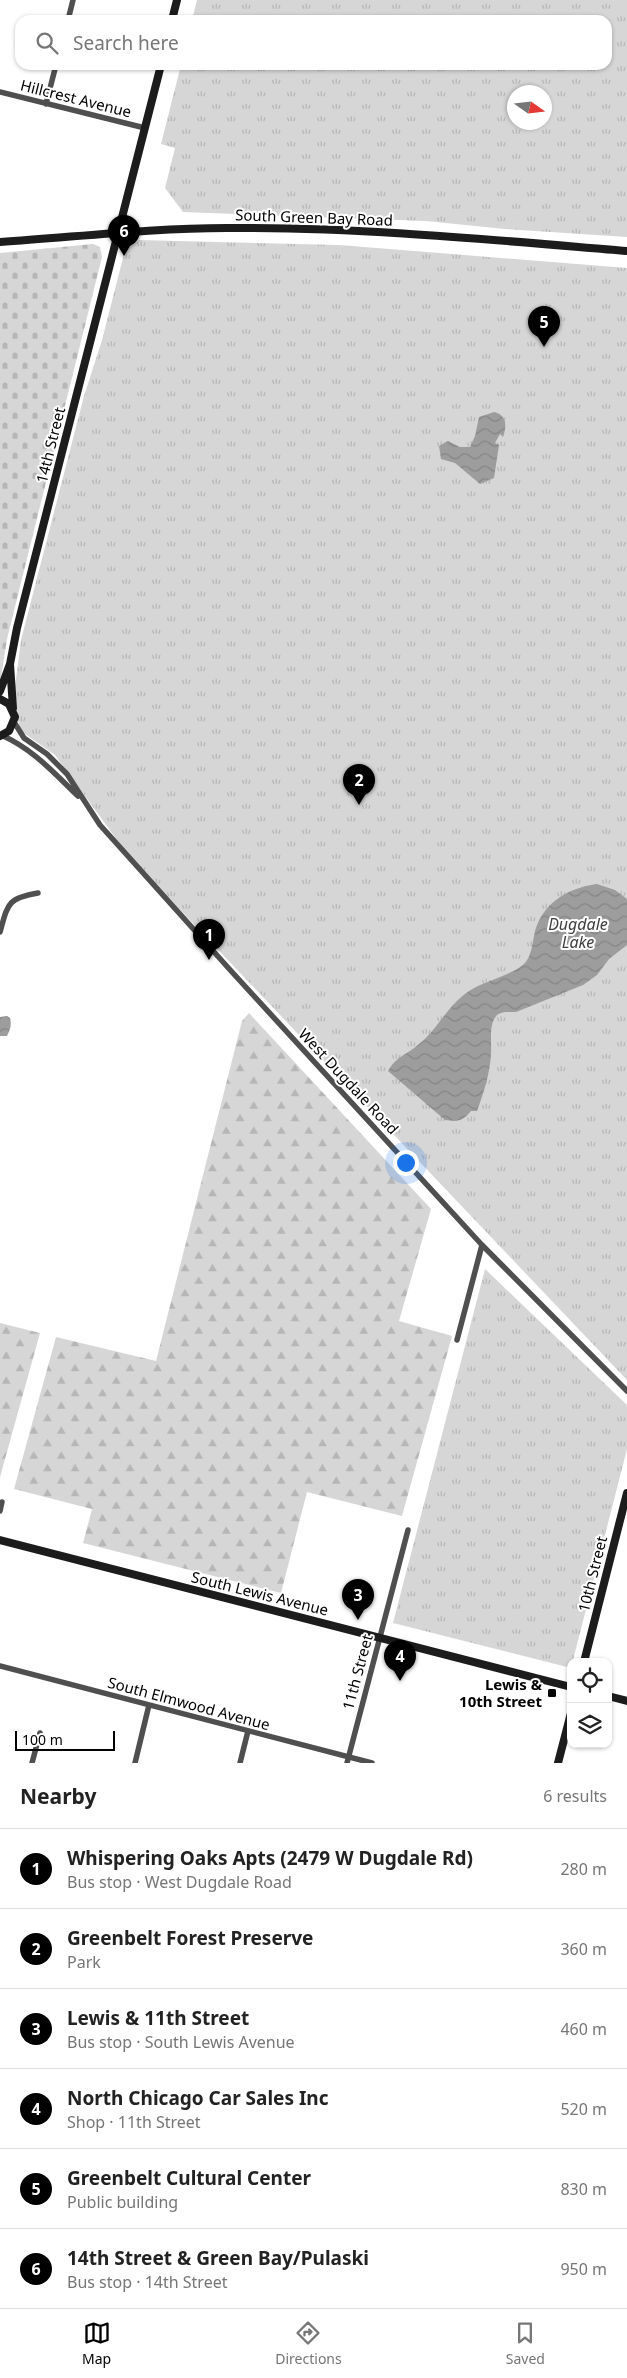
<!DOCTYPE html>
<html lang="en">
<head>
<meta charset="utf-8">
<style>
	body { margin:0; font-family:"Noto Sans",sans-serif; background:#f2f2f2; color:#222 }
	.controls { position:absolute; right:15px; bottom:15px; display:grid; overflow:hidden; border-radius:10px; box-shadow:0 1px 4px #0004 }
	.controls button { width:45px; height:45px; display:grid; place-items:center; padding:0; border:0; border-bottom:1px solid #e0e0e0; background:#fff; color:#222; font:25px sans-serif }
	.compass { position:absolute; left:507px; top:85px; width:45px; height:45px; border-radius:50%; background:#fff; box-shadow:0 1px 4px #0004; rotate:104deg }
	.scale { position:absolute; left:15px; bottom:12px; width:100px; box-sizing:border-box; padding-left:5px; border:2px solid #000; border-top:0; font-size:14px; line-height:18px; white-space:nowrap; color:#000; -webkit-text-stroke:4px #fff; paint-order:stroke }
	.you { position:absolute; left:405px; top:1162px; width:18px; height:18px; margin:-12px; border:4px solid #fff; border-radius:50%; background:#1a73e8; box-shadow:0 0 0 8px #1a73e833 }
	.badge { display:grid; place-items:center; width:32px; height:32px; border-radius:50%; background:#000; color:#fff; font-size:16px; font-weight:700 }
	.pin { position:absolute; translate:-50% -41px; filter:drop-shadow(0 1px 2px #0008) }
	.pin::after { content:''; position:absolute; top:26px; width:18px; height:15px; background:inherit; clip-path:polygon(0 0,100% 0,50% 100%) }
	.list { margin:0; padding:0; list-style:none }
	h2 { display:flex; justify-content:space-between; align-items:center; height:65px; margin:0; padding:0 20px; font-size:21px }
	h2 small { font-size:16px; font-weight:400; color:#767676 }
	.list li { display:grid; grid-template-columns:32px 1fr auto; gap:15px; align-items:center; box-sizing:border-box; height:80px; padding:0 20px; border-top:1px solid #e0e0e0 }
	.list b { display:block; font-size:19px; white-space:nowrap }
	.list p { margin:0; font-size:16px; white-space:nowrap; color:#767676 }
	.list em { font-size:16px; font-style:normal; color:#767676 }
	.icon { flex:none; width:28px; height:28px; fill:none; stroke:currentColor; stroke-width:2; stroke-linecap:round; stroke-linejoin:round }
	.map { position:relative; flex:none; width:627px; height:1763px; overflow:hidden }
	.search { position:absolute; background:#fff; box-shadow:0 1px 4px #0004; left:15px; right:15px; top:15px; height:55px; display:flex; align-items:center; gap:12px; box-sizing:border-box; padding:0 18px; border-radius:15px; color:#767676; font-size:19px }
	.sheet { height:545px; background:#fff }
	nav { display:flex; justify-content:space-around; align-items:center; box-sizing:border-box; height:70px; border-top:1px solid #e0e0e0; background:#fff; font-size:14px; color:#767676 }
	nav a { display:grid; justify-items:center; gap:2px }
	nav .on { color:#000 }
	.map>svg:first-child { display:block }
	.grass { fill:url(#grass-tufts); fill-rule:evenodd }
	.forest { fill:url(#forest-firs) }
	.cemetery { fill:url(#cemetery-stones) }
	.water { fill:url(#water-waves) }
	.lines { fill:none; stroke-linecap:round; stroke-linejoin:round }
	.street { stroke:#4f4f4f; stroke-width:5.5 }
	.secondary { stroke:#1c1c1c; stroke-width:8 }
	.poi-dot { fill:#000; stroke:#fff; stroke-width:2 }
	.labels { text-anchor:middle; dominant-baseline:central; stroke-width:4; stroke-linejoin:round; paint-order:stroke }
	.street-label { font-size:15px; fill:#000; stroke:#fff }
	.poi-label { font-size:15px; font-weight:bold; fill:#000; stroke:#fff; text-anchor:end }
	.water-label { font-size:16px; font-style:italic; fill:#3e3e3e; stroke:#fff }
</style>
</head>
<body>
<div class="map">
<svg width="627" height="1763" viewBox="0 0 627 1763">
	<defs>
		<pattern id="grass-tufts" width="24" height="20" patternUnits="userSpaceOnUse" patternTransform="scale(1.25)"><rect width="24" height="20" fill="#d6d6d6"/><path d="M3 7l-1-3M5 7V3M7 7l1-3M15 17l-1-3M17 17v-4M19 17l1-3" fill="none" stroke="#b6b6b6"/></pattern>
		<pattern id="forest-firs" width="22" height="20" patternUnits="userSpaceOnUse" patternTransform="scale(1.25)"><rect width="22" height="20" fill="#d6d6d6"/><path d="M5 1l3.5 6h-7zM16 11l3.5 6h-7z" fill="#b6b6b6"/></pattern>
		<pattern id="cemetery-stones" width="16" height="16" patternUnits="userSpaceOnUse" patternTransform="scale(1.25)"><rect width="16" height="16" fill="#d6d6d6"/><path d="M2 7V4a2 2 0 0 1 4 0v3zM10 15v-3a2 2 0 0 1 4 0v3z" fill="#b6b6b6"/></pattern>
		<pattern id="water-waves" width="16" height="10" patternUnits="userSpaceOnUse" patternTransform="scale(1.25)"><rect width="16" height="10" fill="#9d9d9d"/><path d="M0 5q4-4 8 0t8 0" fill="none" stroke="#858585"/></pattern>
	</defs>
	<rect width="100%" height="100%" fill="#fff"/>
	<!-- grass -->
	<path class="grass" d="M197 0H627V237L505 229 426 221 183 212 165 188 175 148 161 144 181 65H607V20H192ZM544 92V122H514V92Z
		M139 240 339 245 627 268V1380L128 855 55 755 21 731 18 720 15 687 21 640 84 396 102 340 125 250Z
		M485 1269 627 1405V1449L571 1668 393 1623Z"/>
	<!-- forest -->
	<path class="forest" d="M249 1013 431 1209 399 1321 452 1336 402 1516 307 1492 281 1593 83 1543 92 1509 14 1489 56 1337 156 1361 242 1021Z
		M0 1323 40 1333 0 1477Z"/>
	<!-- cemetery -->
	<path class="cemetery" d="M93 244 100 247 102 257 7 639 0 684V253Z"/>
	<!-- water -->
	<path class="water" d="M494 412C507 415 507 426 503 437L500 434 495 443 499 445 494 478 480 484 455 463 441 459 439 446 448 441 460 447H470L475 436 479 417Z
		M597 884 615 890 627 899V945L609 959 597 975 583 985 516 1012C510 1012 502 1011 497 1015 488 1025 492 1042 491 1054 490 1073 484 1092 477 1111H471C463 1121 458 1122 445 1120L388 1071C395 1057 408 1054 419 1044 438 1029 446 1007 469 991 484 981 510 976 524 964 531 957 532 946 534 936 540 905 566 888 597 884Z
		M7 1016 10 1018C12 1025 10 1030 7 1036H0V1017Z"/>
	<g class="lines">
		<!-- street -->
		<path class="street" d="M68 20 73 0
			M0 92 145 128
			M46 104 56 65
			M14 722 24 738 47 754 67 774 100 825 232 972 482 1245 627 1391
			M1 735C33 749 54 773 78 796
			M0 932C8 903 8 898 38 893
			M457 1340 482 1245
			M0 1511 2 1502
			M0 1666 372 1763
			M32 1763 40 1733
			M135 1763 149 1705
			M240 1763 248 1731
			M347 1763 408 1530"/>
		<!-- secondary -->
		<path class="secondary" d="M172 20 177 0
			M0 242C76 237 151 228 227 228 360 227 494 240 627 251
			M10 664 13 708
			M0 691 10 664 17 628 161 65
			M0 699 9 704 15 717 9 731 0 736
			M0 1540 571 1687
			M584 1662 627 1493
			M608 1696 627 1701
			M558 1763 571 1713"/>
	</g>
	<!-- markers -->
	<rect class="poi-dot" x="547" y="1688" width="10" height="10" rx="2.5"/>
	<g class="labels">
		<!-- street labels -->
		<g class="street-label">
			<text transform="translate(76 98) rotate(14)">Hillcrest Avenue</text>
			<text transform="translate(314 217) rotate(2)">South Green Bay Road</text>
			<text transform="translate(50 445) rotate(-76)">14th Street</text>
			<text transform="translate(349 1081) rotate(47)">West Dugdale Road</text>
			<text transform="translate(592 1574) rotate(-76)">10th Street</text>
			<text transform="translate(260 1593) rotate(14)">South Lewis Avenue</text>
			<text transform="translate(357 1672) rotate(-75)">11th Street</text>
			<text transform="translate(189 1703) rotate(15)">South Elmwood Avenue</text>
		</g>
		<!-- poi labels -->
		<g class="poi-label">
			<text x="542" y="1684">Lewis &amp;<tspan x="542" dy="17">10th Street</tspan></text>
		</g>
		<!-- water labels -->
		<g class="water-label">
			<text x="578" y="924">Dugdale<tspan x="578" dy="18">Lake</tspan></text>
		</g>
	</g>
</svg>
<div class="controls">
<button><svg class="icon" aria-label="locate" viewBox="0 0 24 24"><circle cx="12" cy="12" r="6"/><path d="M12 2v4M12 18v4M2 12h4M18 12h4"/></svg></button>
<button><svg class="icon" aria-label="layers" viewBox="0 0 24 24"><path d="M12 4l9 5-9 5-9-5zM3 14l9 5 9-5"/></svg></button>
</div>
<svg class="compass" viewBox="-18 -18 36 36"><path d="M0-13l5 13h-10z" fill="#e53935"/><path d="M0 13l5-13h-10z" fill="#767676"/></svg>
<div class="scale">100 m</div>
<div class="you"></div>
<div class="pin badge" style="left:209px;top:960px">1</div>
<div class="pin badge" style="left:359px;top:805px">2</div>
<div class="pin badge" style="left:358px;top:1620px">3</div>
<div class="pin badge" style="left:400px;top:1681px">4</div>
<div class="pin badge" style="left:544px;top:347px">5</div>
<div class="pin badge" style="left:124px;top:256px">6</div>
<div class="search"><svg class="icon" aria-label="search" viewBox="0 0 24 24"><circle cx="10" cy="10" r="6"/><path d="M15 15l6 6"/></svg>Search here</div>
</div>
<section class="sheet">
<h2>Nearby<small>6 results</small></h2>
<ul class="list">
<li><span class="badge">1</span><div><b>Whispering Oaks Apts (2479 W Dugdale Rd)</b><p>Bus stop · West Dugdale Road</p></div><em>280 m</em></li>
<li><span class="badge">2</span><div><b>Greenbelt Forest Preserve</b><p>Park</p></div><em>360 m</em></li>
<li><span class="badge">3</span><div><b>Lewis &amp; 11th Street</b><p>Bus stop · South Lewis Avenue</p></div><em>460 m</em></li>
<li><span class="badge">4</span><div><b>North Chicago Car Sales Inc</b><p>Shop · 11th Street</p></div><em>520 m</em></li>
<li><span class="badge">5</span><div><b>Greenbelt Cultural Center</b><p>Public building</p></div><em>830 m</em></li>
<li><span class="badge">6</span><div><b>14th Street &amp; Green Bay/Pulaski</b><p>Bus stop · 14th Street</p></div><em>950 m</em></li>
</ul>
</section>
<nav>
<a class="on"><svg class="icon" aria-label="map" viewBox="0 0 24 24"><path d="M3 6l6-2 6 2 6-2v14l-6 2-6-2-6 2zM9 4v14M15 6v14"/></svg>Map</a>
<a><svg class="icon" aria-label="directions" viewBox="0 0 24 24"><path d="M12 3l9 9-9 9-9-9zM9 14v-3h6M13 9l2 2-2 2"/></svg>Directions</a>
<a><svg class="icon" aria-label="saved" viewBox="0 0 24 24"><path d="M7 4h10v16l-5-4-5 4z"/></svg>Saved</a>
</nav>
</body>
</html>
